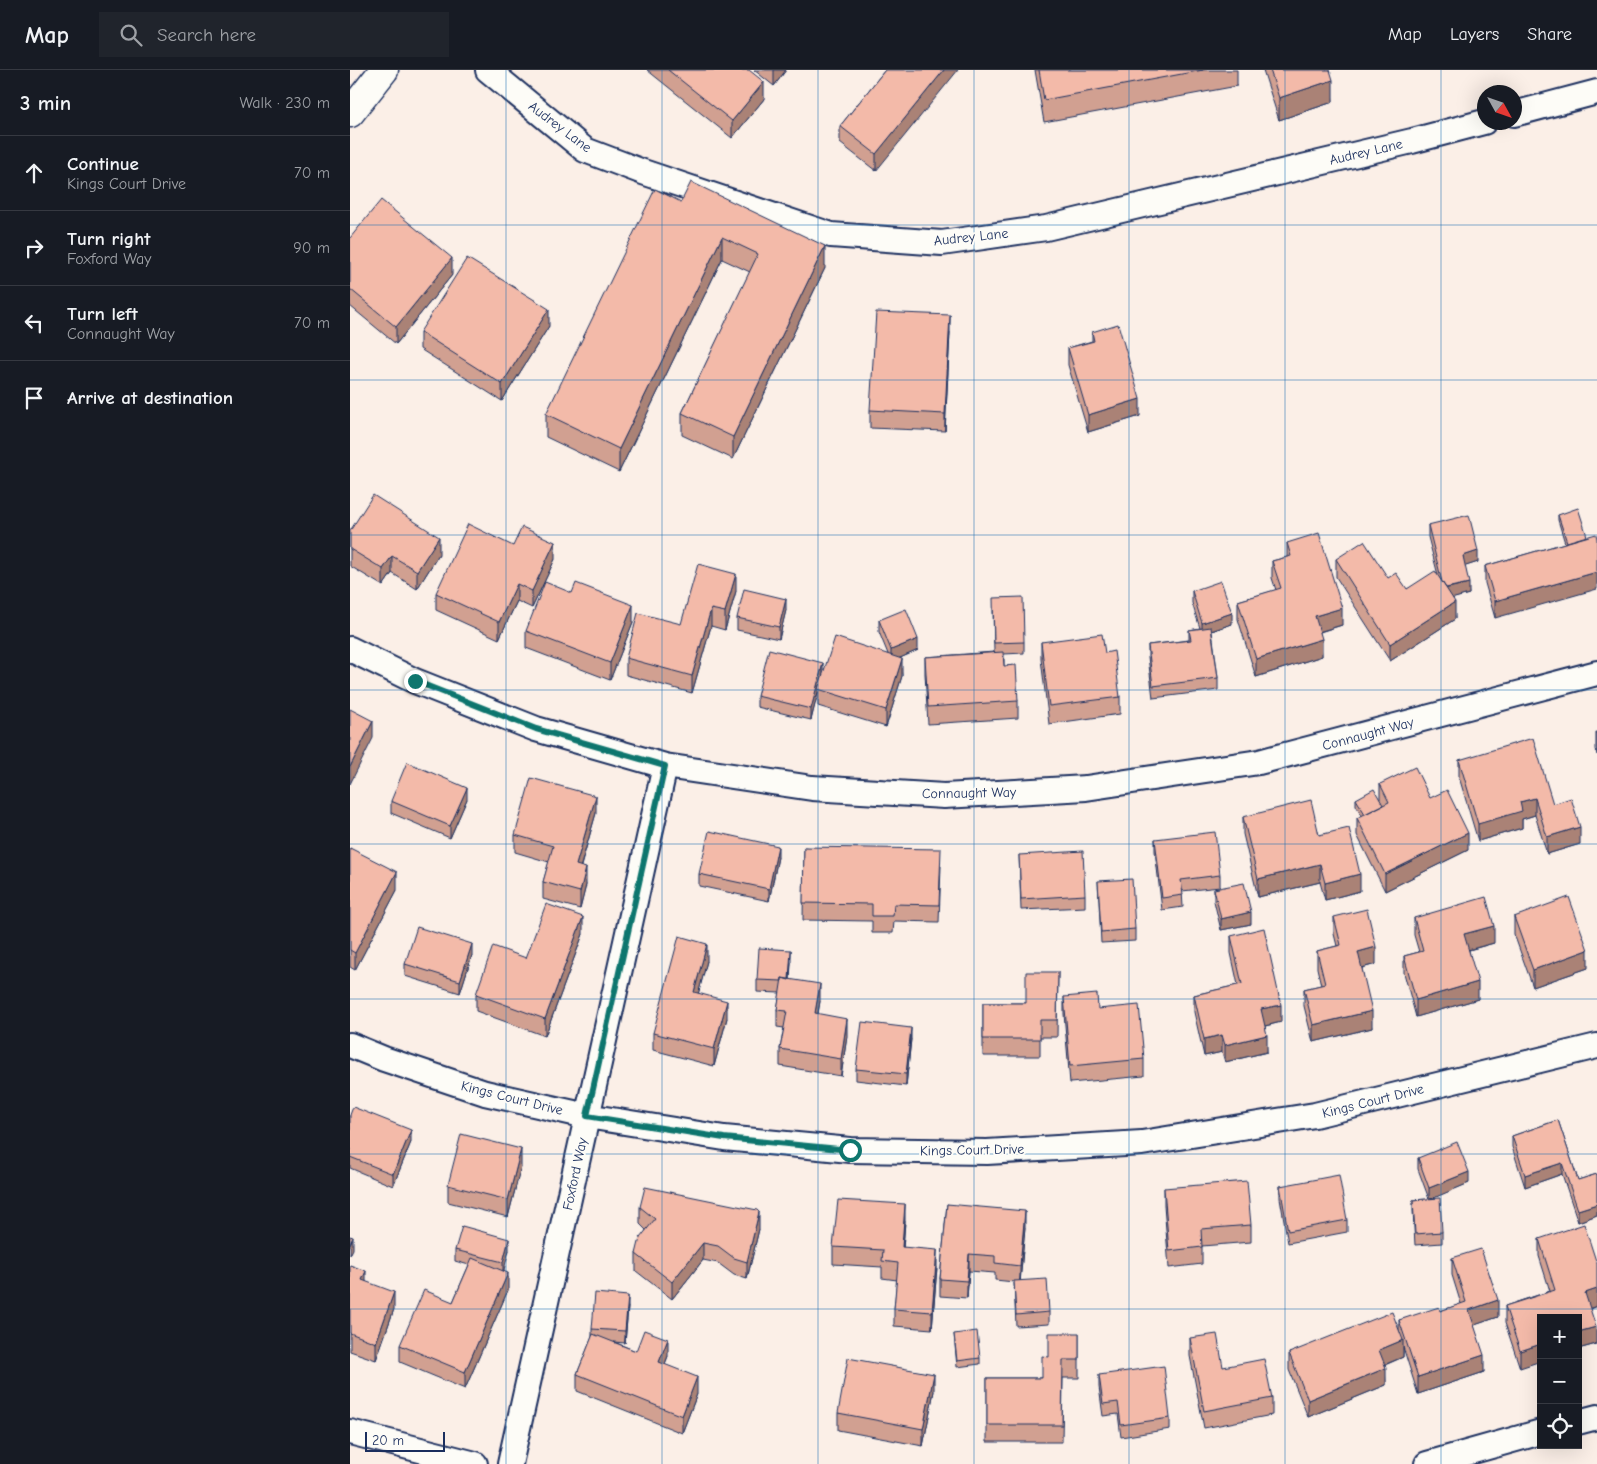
<!DOCTYPE html>
<html lang="en">
<head>
<meta charset="utf-8">
<style>
	body { margin:0; font-family:"Comic Neue",sans-serif; background:#20242c; color:#f1f3f6 }
	.controls { position:absolute; right:15px; bottom:15px; display:grid; overflow:hidden; border-radius:0px; box-shadow:0 5px 20px #0002 }
	.controls button { width:45px; height:45px; display:grid; place-items:center; padding:0; border:0; border-bottom:1px solid #363941; background:#171b24; color:#f1f3f6; font:25px sans-serif }
	.compass { position:absolute; left:1127px; top:15px; width:45px; height:45px; border-radius:50%; background:#171b24; box-shadow:0 5px 20px #0002; rotate:130deg }
	.scale { position:absolute; left:15px; bottom:12px; width:80px; box-sizing:border-box; padding-left:5px; border:2px solid #1b2f5e; border-top:0; font-size:14px; line-height:18px; white-space:nowrap; color:#1b2f5e; -webkit-text-stroke:4px #fdfcf7; paint-order:stroke }
	.stop { position:absolute; width:15px; height:15px; margin:-11px; border:4px solid #0f766e; border-radius:50%; background:#fff }
	.stop.end { background:#0f766e; border-color:#fff; box-shadow:0 1px 5px #0008 }
	.list { margin:0; padding:0; list-style:none }
	h2 { display:flex; justify-content:space-between; align-items:center; height:65px; margin:0; padding:0 20px; font-size:21px }
	h2 small { font-size:16px; font-weight:400; color:#9ea1a6 }
	.list li { display:grid; grid-template-columns:32px 1fr auto; gap:15px; align-items:center; box-sizing:border-box; height:75px; padding:0 20px; border-top:1px solid #363941 }
	.list b { display:block; font-size:19px; white-space:nowrap }
	.list p { margin:0; font-size:16px; white-space:nowrap; color:#9ea1a6 }
	.list em { font-size:16px; font-style:normal; color:#9ea1a6 }
	.icon { flex:none; width:28px; height:28px; fill:none; stroke:currentColor; stroke-width:2; stroke-linecap:round; stroke-linejoin:round }
	.map { position:relative; flex:none; width:1247px; height:1394px; overflow:hidden }
	header { display:flex; align-items:center; gap:30px; box-sizing:border-box; height:70px; padding:0 25px; background:#171b24; border-bottom:1px solid #363941 }
	header strong { font-size:24px }
	nav { display:flex; gap:28px; margin-inline-start:auto; font-size:18px }
	.search { width:350px; height:45px; background:#20242c; display:flex; align-items:center; gap:12px; box-sizing:border-box; padding:0 18px; border-radius:0px; color:#9ea1a6; font-size:19px }
	main { display:flex }
	aside { flex:1; background:#171b24 }
	.map>svg:first-child { display:block }
	.lines { fill:none; stroke-linecap:round; stroke-linejoin:round }
	.minor-casing { stroke:#1b2f5e; stroke-width:28 }
	.secondary-casing { stroke:#1b2f5e; stroke-width:31 }
	.minor { stroke:#fdfcf7; stroke-width:24 }
	.secondary { stroke:#fdfcf7; stroke-width:28 }
	.wall { fill:#d1a091; stroke:#1b2f5e }
	.shaded-wall { fill:#aa8276; stroke:#1b2f5e }
	.building { fill:#f3baa9; stroke:#1b2f5e }
	.route { stroke:#0f766e; stroke-width:6 }
	.grid { fill:none; stroke:#1f6fb2; stroke-width:1; stroke-opacity:0.55 }
	.labels { text-anchor:middle; dominant-baseline:central; stroke-width:4; stroke-linejoin:round; paint-order:stroke }
	.street-label { font-size:14px; fill:#1b2f5e; stroke:#fdfcf7 }
</style>
</head>
<body>
<header>
<strong>Map</strong>
<div class="search"><svg class="icon" aria-label="search" viewBox="0 0 24 24"><circle cx="10" cy="10" r="6"/><path d="M15 15l6 6"/></svg>Search here</div>
<nav><a>Map</a><a>Layers</a><a>Share</a></nav>
</header>
<main>
<aside>
<h2>3 min<small>Walk · 230 m</small></h2>
<ul class="list">
<li><svg class="icon" aria-label="ahead" viewBox="0 0 24 24"><path d="M12 20V5M6 11l6-6 6 6"/></svg><div><b>Continue</b><p>Kings Court Drive</p></div><em>70 m</em></li>
<li><svg class="icon" aria-label="right" viewBox="0 0 24 24"><path d="M7 20v-9h11M14 6l5 5-5 5"/></svg><div><b>Turn right</b><p>Foxford Way</p></div><em>90 m</em></li>
<li><svg class="icon" aria-label="left" viewBox="0 0 24 24"><path d="M17 20v-9H6M10 6l-5 5 5 5"/></svg><div><b>Turn left</b><p>Connaught Way</p></div><em>70 m</em></li>
<li><svg class="icon" aria-label="arrive" viewBox="0 0 24 24"><path d="M6 21V4h12l-3 4 3 4H6"/></svg><div><b>Arrive at destination</b></div></li>
</ul>
</aside>
<div class="map">
<svg width="1247" height="1394" viewBox="0 0 1247 1394">
	<rect width="100%" height="100%" fill="#fbefe7"/>
	<filter id="ink" filterUnits="userSpaceOnUse"><feTurbulence type="fractalNoise" baseFrequency=".02" numOctaves="2"/><feDisplacementMap in="SourceGraphic" scale="10" xChannelSelector="R" yChannelSelector="G"/><feConvolveMatrix kernelMatrix="1 2 1 2 8 2 1 2 1" color-interpolation-filters="sRGB"/></filter>
	<g filter="url(#ink)">
		<g class="lines">
			<defs>
				<path id="minor" d="M138 0 235 80 293 102 481 165 592 173 696 158 1062 71 1134 52
					M1164 44 1247 22
					M0 579 65 611 186 659 315 696 462 718 594 726 736 718 909 692 1247 603
					M0 975 34 989 135 1023 237 1046 374 1068 500 1080 637 1082 792 1073 965 1045 1247 976
					M1228 1352 1247 1347
					M0 1362 125 1394
					M160 1394 315 696
					M1077 1394 1191 1362"/>
				<path id="secondary" d="M0 43 34 0"/>
			</defs>
			<!-- minor casing -->
			<use href="#minor" class="minor-casing"/>
			<!-- secondary casing -->
			<use href="#secondary" class="secondary-casing"/>
			<!-- minor -->
			<use href="#minor" class="minor"/>
			<!-- secondary -->
			<use href="#secondary" class="secondary"/>
		</g>
		<!-- wall -->
		<path class="wall" d="M297 0H399L414 29 382 68Z
			M404 0H436L424 16Z
			M535 0 526 101 490 73V56Z
			M685 0H887V16L694 52Z
			M913 0H980L983 32 929 50Z
			M331 132 475 198 383 389 332 365V343L400 202 372 189 269 402 196 367V344Z
			M0 168 102 205 46 274 0 236Z
			M199 256 152 331 70 279V262Z
			M600 262 595 361 520 358V340Z
			M742 262 790 346 738 362 718 295V278L742 271Z
			M1208 445 1237 466 1145 548 1135 513V496L1215 473 1208 450Z
			M1078 455 1128 492 1115 496 1119 524 1103 528 1105 549 1040 591 986 507V489L1057 519 1088 505 1078 467Z
			M0 461 89 484 67 519 42 503 33 516 0 496Z
			M937 473 992 555 970 562 972 586 906 607 888 549V531L926 520 922 508V491L937 487Z
			M163 476 205 489 182 538 167 531 149 569 86 540V523Z
			M386 521 375 560 361 556 342 623 276 605V588Z
			M842 521 882 554 862 561 868 608V620L803 628 798 587V575L839 570V560L850 558 842 533Z
			M222 523 283 552 260 610 176 578V561Z
			M643 539 674 572V583L654 584V596L668 631V648L578 654 575 604V587L644 582Z
			M436 540 429 569 387 560V548Z
			M529 550 568 580 550 588 552 606 536 657 468 636V622L461 650 407 637V626L473 604 538 584 529 562Z
			M691 572 755 583 770 627V644L699 654 691 589Z
			M1246 662H1247V685L1246 679Z
			M1109 690 1203 734 1230 774 1197 784 1185 745 1172 749V758L1128 771 1109 707Z
			M1030 714 1080 728 1118 780 1035 821 1007 765V748L1012 746 1006 735V729H1030Z
			M117 729 100 768 41 743V731Z
			M246 743 231 796 236 815 230 839 193 829V812L199 792 165 782V765Z
			M893 747 969 765 1010 821 975 830 970 812 908 827 893 764Z
			M805 769 870 805V817L832 821 833 837 812 840 805 781Z
			M454 777 591 796 589 852 544 851 543 863H522V851L453 850Z
			M0 778 47 820 5 900 0 897Z
			M669 785 735 825V837L671 840Z
			M428 787 419 831 349 816V804Z
			M748 811 785 859V871L751 873Z
			M864 819 901 854 871 860 864 831Z
			M984 847 1026 894 1012 898 1022 958 963 972 954 936V919L971 915 967 898V881L987 876 984 864Z
			M1164 847 1238 898 1183 917 1164 864Z
			M1064 848 1144 873 1119 880 1128 929 1066 947 1054 903V886L1069 882 1064 865Z
			M233 864 195 966 126 941V924L176 888Z
			M881 866 931 952 915 956 917 982 875 992 872 982 854 986 844 942V925L888 915 881 883Z
			M122 885 110 923 55 906V894Z
			M357 891 348 924 377 948 364 996 303 980V963Z
			M441 892 440 910 470 931 468 944 497 966 491 1006 430 996V979L434 958 427 957V940L430 923 407 922V910Z
			M708 902 707 967H690V986H633V933H676Z
			M714 927 748 939 794 989V1006L720 1013 714 944Z
			M561 969 556 1016 506 1010V999Z
			M0 1045 61 1072 43 1116 0 1098Z
			M1208 1050 1228 1110 1247 1104V1145L1228 1152 1212 1104 1175 1117 1162 1077V1066Z
			M1068 1088 1119 1113 1082 1128 1092 1162V1173L1065 1175 1063 1141V1130L1079 1129 1068 1099Z
			M171 1096 158 1147 98 1132V1115Z
			M930 1116 997 1150V1162L938 1173 930 1128Z
			M814 1118 901 1155V1172L852 1176V1194L819 1198 814 1135Z
			M597 1134 675 1158 670 1210 699 1242V1254L666 1256 664 1212 645 1210V1203L619 1201 617 1228 590 1226V1209Z
			M290 1137 409 1159 397 1209 384 1205 368 1193 353 1190 322 1229 286 1201V1184L296 1160 290 1154Z
			M555 1151 553 1177 587 1197 582 1259 544 1256V1239L547 1210 532 1208V1197L483 1194V1177Z
			M1189 1169 1247 1236 1240 1239 1246 1274 1228 1279V1248L1170 1298 1155 1253V1236L1200 1221 1189 1186Z
			M105 1180H159L153 1201 158 1220 115 1319 50 1292V1275L103 1232 119 1195 105 1191Z
			M1102 1188 1148 1247 1124 1255 1134 1302 1068 1324 1053 1277V1287L1035 1295 1036 1315 958 1347 939 1300V1283L1049 1262V1250L1090 1241 1111 1234 1102 1205Z
			M0 1195 44 1239 26 1290 0 1281Z
			M278 1237 275 1273 264 1272 286 1281 318 1286 315 1294 347 1324 332 1363 227 1321V1304L242 1267V1259Z
			M729 1263V1308H713L712 1372H637V1308H692L699 1287Z
			M604 1264 630 1288V1294L607 1297Z
			M840 1268 873 1297 922 1328V1345L854 1358 840 1286Z
			M749 1305 820 1348V1359L771 1367 768 1344 753 1346 749 1317Z
			M584 1321 573 1376 488 1360V1343Z"/>
		<!-- shaded-wall -->
		<path class="shaded-wall" d="M424 0H436L424 16Z
			M594 0H608L526 101V84Z
			M983 10V32L929 50V28Z
			M414 12V29L382 68V51Z
			M372 167V189L269 402V379Z
			M475 176V198L383 389V367Z
			M102 188V205L46 274V257Z
			M199 239V256L152 331V314Z
			M600 245V262L595 361V344Z
			M790 329V346L738 362V345Z
			M89 467V484L67 519V501Z
			M205 472V489L182 538V521Z
			M1128 481V492L1113 497V486Z
			M42 486V503L33 516V499Z
			M1247 502V519L1145 548V531Z
			M386 504V521L375 560V542Z
			M1119 513V524L1094 531V519Z
			M167 514V531L149 569V552Z
			M436 529V540L429 569V557Z
			M1105 532V549L1040 591V574Z
			M283 535V552L260 610V593Z
			M992 538V555L965 563V546Z
			M361 539V556L342 623V606Z
			M882 543V554L852 564V553Z
			M568 569V580L541 592V580Z
			M972 569V586L906 607V589Z
			M552 589V606L536 657V640Z
			M473 593V604L468 619V622L461 650V639Z
			M23 651V668L0 714V697Z
			M117 718V729L100 768V756Z
			M246 726V743L226 812V795Z
			M1185 728V745L1172 749V758L1128 771V754L1170 732Z
			M1230 757V774L1197 784V767Z
			M1118 763V780L1035 821V804Z
			M428 776V787L419 831V819Z
			M970 794V812L908 827V809Z
			M236 798V815L230 839V822Z
			M47 802V820L5 900V883Z
			M1010 804V821L975 830V813Z
			M901 842V854L871 860V849Z
			M233 847V864L195 966V949Z
			M1144 856V873L1114 881V864Z
			M122 874V885L110 923V911Z
			M357 874V891L344 940V922Z
			M1026 877V894L1008 899V882Z
			M441 880V892L439 923V912Z
			M1238 880V898L1183 917V900Z
			M1128 912V929L1066 947V930Z
			M470 914V931L465 960V943Z
			M377 931V948L364 996V979Z
			M931 935V952L911 957V939Z
			M1022 941V958L963 972V955Z
			M497 949V966L491 1006V989Z
			M561 958V969L556 1016V1004Z
			M872 965V982L854 986V969Z
			M917 965V982L875 992V975Z
			M61 1060V1072L43 1116V1104Z
			M171 1079V1096L158 1147V1130Z
			M1212 1093V1104L1175 1117V1105Z
			M1119 1102V1113L1079 1130V1118Z
			M555 1134V1151L552 1194V1177Z
			M1247 1134V1145L1228 1152V1140Z
			M675 1141V1158L670 1213V1196Z
			M409 1142V1159L397 1209V1192Z
			M3 1167V1179L0 1185V1174Z
			M159 1169V1180L153 1204V1192Z
			M353 1173V1190L322 1229V1212Z
			M587 1180V1197L582 1259V1242Z
			M619 1184V1201L617 1228V1211Z
			M16 1201V1218L12 1210Z
			M158 1203V1220L115 1319V1302Z
			M1247 1219V1236L1235 1240V1223Z
			M44 1222V1239L26 1290V1273Z
			M278 1226V1237L275 1273V1261Z
			M1148 1230V1247L1119 1257V1240Z
			M1246 1257V1274L1228 1279V1262Z
			M318 1269V1286L309 1309V1292Z
			M1053 1270V1287L1029 1297V1280Z
			M1191 1274V1291L1170 1298V1281Z
			M1134 1285V1302L1068 1324V1307Z
			M1036 1298V1315L958 1347V1330Z
			M584 1304V1321L573 1376V1359Z
			M347 1307V1324L332 1363V1346Z"/>
		<!-- building -->
		<path class="building" d="M318 0H399L414 12 382 51Z
			M535 0H594L526 84 490 56Z
			M689 0H853L694 30Z
			M920 0H980L983 10 929 28Z
			M341 112 475 176 383 367 332 343 408 184 372 167 269 379 196 344 305 119 331 132Z
			M31 130 102 188 46 257 0 219V168Z
			M117 188 199 239 152 314 70 262Z
			M526 242 600 245 595 344 520 340Z
			M768 254 790 329 738 345 718 278 744 271 742 262Z
			M23 425 89 467 67 501 42 486 33 499 0 479V461Z
			M1228 438 1237 466 1217 472 1208 445Z
			M1119 445 1128 481 1113 486 1119 513 1096 518 1092 512 1078 455Z
			M118 454 163 476 172 457 205 472 182 521 167 514 149 552 86 523Z
			M969 463 992 538 965 546 972 569 906 589 888 531 931 518 922 491 941 486 937 473Z
			M1246 464 1247 469V502L1145 531 1135 496Z
			M1014 471 1038 508 1046 503 1057 519 1085 501 1105 532 1040 574 986 489Z
			M348 494 386 504 375 542 361 539 342 606 276 588 288 543 331 554Z
			M871 511 882 543 852 553 842 521Z
			M195 512 222 523 226 513 283 535 260 593 176 561Z
			M394 519 436 529 429 557 387 548Z
			M673 527 674 572 644 573 643 528Z
			M556 539 568 569 541 580 529 550Z
			M861 557 868 608 803 616 798 575 841 570 839 560Z
			M752 564 755 583 764 581 770 627 699 636 691 572Z
			M485 567 552 589 536 640 468 619Z
			M419 579 473 593 461 639 407 626Z
			M653 582 654 596 666 595 668 631 578 637 575 587Z
			M0 639 23 651 0 697Z
			M1183 668 1203 734 1221 728 1230 757 1197 767 1185 728 1170 732 1172 741 1128 754 1109 690Z
			M57 692 117 718 100 756 41 731Z
			M1065 697 1080 728 1097 720 1118 763 1035 804 1007 748 1039 732 1030 714Z
			M181 708 246 726 226 795 236 798 230 822 193 812 203 776 165 765Z
			M1024 719 1033 735 1015 744 1006 729Z
			M961 730 969 765 999 758 1010 804 975 813 970 794 908 809 893 747Z
			M359 761 428 776 419 819 349 804Z
			M865 762 870 805 831 810 833 825 812 828 805 769Z
			M454 777 591 779 589 835 544 834 543 846H522V834L453 833Z
			M0 778 47 802 5 883 0 880Z
			M733 781 735 825 671 829 669 785Z
			M782 809 785 859 751 862 748 811Z
			M894 813 901 842 871 849 864 819Z
			M1136 827 1144 856 1114 864 1128 912 1066 930 1054 886 1073 881 1064 848Z
			M1219 827 1238 880 1183 900 1164 847Z
			M196 834 233 847 195 949 126 924 143 876 176 888Z
			M1017 839 1026 877 1008 882 1022 941 963 955 954 919 975 914 967 881 991 875 984 847Z
			M67 857 122 874 110 911 55 894Z
			M914 858 931 935 911 939 917 965 875 975 872 965 854 969 844 925 892 914 881 866Z
			M329 866 357 874 344 922 377 931 364 979 303 963Z
			M409 878 441 880 439 910 432 908V911L407 910Z
			M676 902H708L707 950H690V969H633V933H676Z
			M432 908 470 914 465 943 497 949 491 989 430 979 437 941 427 940Z
			M747 924 748 939 789 935 794 989 720 996 714 927Z
			M512 952 561 958 556 1004 506 999Z
			M3 1037 61 1060 43 1104 0 1087V1045Z
			M1208 1050 1228 1110 1247 1104V1134L1228 1140 1212 1093 1175 1105 1162 1066Z
			M111 1064 171 1079 158 1130 98 1115Z
			M1107 1072 1119 1102 1079 1118 1068 1088Z
			M989 1105 997 1150 938 1161 930 1116Z
			M897 1111 901 1155 851 1159 852 1177 819 1181 814 1118Z
			M295 1117 407 1140 409 1142 397 1192 384 1188 368 1176 353 1173 322 1212 286 1184 290 1168 305 1149 290 1137Z
			M1090 1128 1092 1162 1065 1164 1063 1130Z
			M488 1130 555 1134 552 1177 587 1180 582 1242 544 1239 548 1193 532 1191 533 1180 483 1177Z
			M597 1134 675 1141 670 1196 645 1193V1186L619 1184 617 1211 590 1209Z
			M1234 1154 1247 1194V1219L1235 1223 1246 1257 1228 1262V1248H1191V1274L1170 1281 1155 1236 1205 1220 1189 1169Z
			M112 1156 159 1169 153 1192 105 1180Z
			M0 1166 3 1167 0 1174Z
			M1131 1179 1148 1230 1119 1240 1134 1285 1068 1307 1049 1250 1089 1237 1090 1241 1116 1232 1102 1188Z
			M122 1188 158 1203 115 1302 50 1275 74 1220 103 1232Z
			M0 1195 16 1201 12 1210 44 1222 26 1273 0 1263Z
			M697 1209 699 1242 666 1245 664 1211Z
			M245 1223 278 1226 275 1261 242 1259Z
			M1042 1242 1053 1270 1029 1280 1036 1298 958 1330 939 1283Z
			M294 1260 318 1269 309 1292 347 1307 332 1346 227 1304 243 1264 286 1281Z
			M627 1261 630 1288 607 1291 604 1264Z
			M699 1263H729V1290H713L712 1355H637V1308H692V1286L699 1287Z
			M867 1264 873 1297 914 1289 922 1328 854 1341 840 1268Z
			M498 1288 584 1304 573 1359 488 1343Z
			M814 1296 820 1348 771 1355 768 1332 753 1334 749 1305Z"/>
	</g>
	<g class="lines" filter="url(#ink)">
		<!-- route -->
		<path class="route" d="M65 611 186 659 315 696 237 1046 374 1068 500 1080"/>
	</g>
	<!-- grid -->
	<path class="grid" d="M156 0V1394M312 0V1394M468 0V1394M624 0V1394M779 0V1394M935 0V1394M1091 0V1394M0 155H1247M0 310H1247M0 465H1247M0 620H1247M0 774H1247M0 929H1247M0 1084H1247M0 1239H1247"/>
	<g class="labels">
		<!-- street labels -->
		<g class="street-label">
			<text transform="translate(210 57) rotate(37)">Audrey Lane</text>
			<text transform="translate(1016 82) rotate(-13)">Audrey Lane</text>
			<text transform="translate(621 167) rotate(-6)">Audrey Lane</text>
			<text transform="translate(1018 664) rotate(-15)">Connaught Way</text>
			<text transform="translate(619 723) rotate(-1)">Connaught Way</text>
			<text transform="translate(162 1028) rotate(14)">Kings Court Drive</text>
			<text transform="translate(1023 1031) rotate(-14)">Kings Court Drive</text>
			<text transform="translate(622 1080) rotate(-1)">Kings Court Drive</text>
			<text transform="translate(225 1104) rotate(-78)">Foxford Way</text>
		</g>
	</g>
</svg>
<div class="controls">
<button>+</button>
<button>−</button>
<button><svg class="icon" aria-label="locate" viewBox="0 0 24 24"><circle cx="12" cy="12" r="6"/><path d="M12 2v4M12 18v4M2 12h4M18 12h4"/></svg></button>
</div>
<svg class="compass" viewBox="-18 -18 36 36"><path d="M0-13l5 13h-10z" fill="#e53935"/><path d="M0 13l5-13h-10z" fill="#9ea1a6"/></svg>
<div class="scale">20 m</div>
<div class="stop" style="left:500px;top:1080px"></div>
<div class="stop end" style="left:65px;top:611px"></div>
</div>
</main>
</body>
</html>
